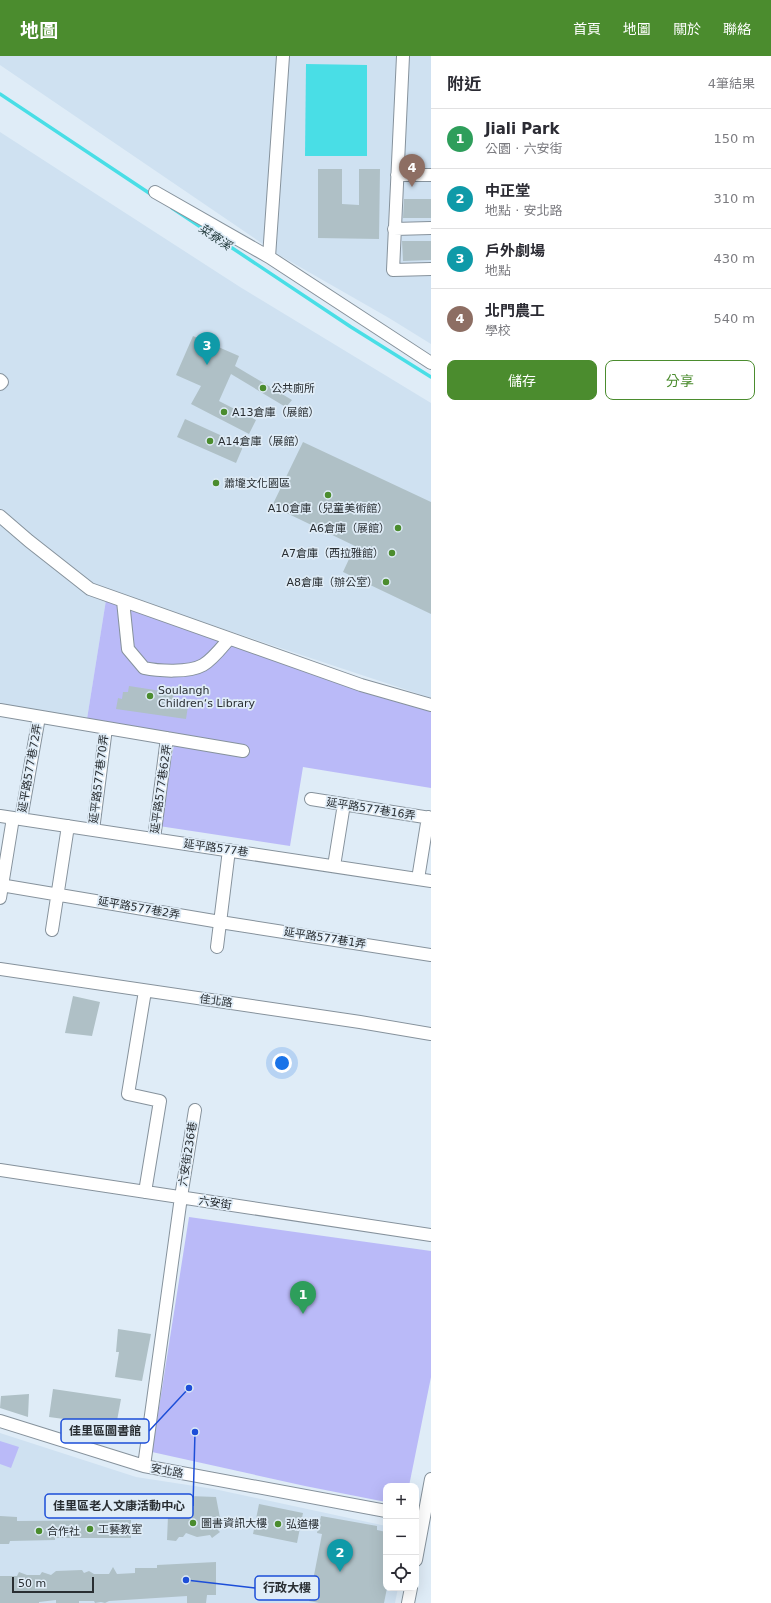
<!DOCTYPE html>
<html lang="zh-TW">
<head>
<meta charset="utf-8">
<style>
	body { margin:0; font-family:"DejaVu Sans","Noto Sans TC",sans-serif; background:#f2f2f3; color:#2b2b33 }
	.controls { position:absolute; right:12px; bottom:12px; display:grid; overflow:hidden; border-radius:8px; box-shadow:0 4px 16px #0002 }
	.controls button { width:36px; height:36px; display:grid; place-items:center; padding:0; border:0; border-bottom:1px solid #e1e1e2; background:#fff; color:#2b2b33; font:20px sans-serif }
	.scale { position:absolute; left:12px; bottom:10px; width:82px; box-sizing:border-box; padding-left:4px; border:2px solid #292e32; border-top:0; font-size:11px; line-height:14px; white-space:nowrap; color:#292e32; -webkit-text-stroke:3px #dfecf7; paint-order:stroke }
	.you { position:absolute; left:282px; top:1007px; width:14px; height:14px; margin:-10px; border:3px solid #fff; border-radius:50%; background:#1a73e8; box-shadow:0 0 0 6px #1a73e833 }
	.badge { display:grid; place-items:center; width:26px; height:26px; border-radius:50%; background:#4b8c2e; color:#fff; font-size:13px; font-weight:700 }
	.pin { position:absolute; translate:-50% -33px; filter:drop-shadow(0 1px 2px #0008) }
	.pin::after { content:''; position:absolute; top:21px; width:14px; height:12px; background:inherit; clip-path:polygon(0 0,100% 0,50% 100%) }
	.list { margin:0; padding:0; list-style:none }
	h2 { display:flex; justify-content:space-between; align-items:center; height:52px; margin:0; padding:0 16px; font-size:17px }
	h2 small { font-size:13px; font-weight:400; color:#7c7c81 }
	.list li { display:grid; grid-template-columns:26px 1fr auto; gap:12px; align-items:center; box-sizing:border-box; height:60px; padding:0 16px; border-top:1px solid #e1e1e2 }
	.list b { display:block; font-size:15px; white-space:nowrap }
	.list p { margin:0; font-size:13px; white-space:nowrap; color:#7c7c81 }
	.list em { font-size:13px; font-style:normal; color:#7c7c81 }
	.actions { display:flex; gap:8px; padding:12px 16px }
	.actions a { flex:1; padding:9px 0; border:1px solid #4b8c2e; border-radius:8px; text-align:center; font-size:14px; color:#4b8c2e }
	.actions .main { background:#4b8c2e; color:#fff }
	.icon { flex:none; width:22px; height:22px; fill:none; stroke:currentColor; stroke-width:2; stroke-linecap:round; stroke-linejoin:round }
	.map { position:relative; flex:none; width:431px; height:1547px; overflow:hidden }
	header { display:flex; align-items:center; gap:24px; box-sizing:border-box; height:56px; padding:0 20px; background:#4b8c2e; color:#fff }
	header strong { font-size:19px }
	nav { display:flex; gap:22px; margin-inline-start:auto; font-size:14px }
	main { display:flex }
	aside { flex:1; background:#fff }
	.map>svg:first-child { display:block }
	.built { fill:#cfe1f1 }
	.green { fill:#babaf8 }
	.water { fill:#49dee6 }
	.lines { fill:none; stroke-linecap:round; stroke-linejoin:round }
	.stream { stroke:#49dee6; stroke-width:3.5 }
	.building { fill:#afc0c6 }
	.minor-casing { stroke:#86929c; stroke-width:14 }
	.minor { stroke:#fff; stroke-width:12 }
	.poi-dot { fill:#4b8c2e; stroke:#dfecf7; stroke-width:1.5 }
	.labels { text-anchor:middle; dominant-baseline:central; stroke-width:3.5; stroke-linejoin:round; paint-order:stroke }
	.poi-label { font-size:11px; fill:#292e32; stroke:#dfecf7; text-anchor:start }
	.street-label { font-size:11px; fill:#292e32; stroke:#dfecf7 }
	.water-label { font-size:12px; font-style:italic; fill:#1e3638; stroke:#dfecf7 }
	.leader { fill:none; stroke:#1d4ed8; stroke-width:1.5 }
	.callout-dot { fill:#1d4ed8; stroke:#dfecf7; stroke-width:1.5 }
	.callout { fill:#dfecf7; stroke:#1d4ed8; stroke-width:1.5 }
	.callout-label { font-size:12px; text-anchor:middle; font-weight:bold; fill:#292e32 }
</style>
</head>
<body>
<header>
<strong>地圖</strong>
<nav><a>首頁</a><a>地圖</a><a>關於</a><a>聯絡</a></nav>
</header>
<main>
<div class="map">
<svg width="431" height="1547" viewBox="0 0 431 1547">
	<rect width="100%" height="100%" fill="#dfecf7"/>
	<!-- built -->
	<path class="built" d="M0 0H431V288L389 262 279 199 0 9Z
		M0 76 240 231 431 347V642L91 529 106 544 87 663 0 648Z
		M0 1377 136 1421 214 1433 386 1470V1532H398L395 1547H0Z"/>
	<!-- green -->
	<path class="green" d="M106 544 431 655V732L303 711 290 790 159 770 176 678 87 663Z
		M189 1161 431 1195V1321L409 1430H386V1446L305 1430 152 1396Z
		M0 1385 19 1391 11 1412 0 1408Z"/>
	<!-- water -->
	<path class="water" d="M306 8 367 9V100H305Z"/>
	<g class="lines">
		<!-- stream -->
		<path class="stream" d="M0 38 152 139
			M172 152 351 271 431 321"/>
	</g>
	<!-- building -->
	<path class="building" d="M318 113H342V148L359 149V113H380L379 183 318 182Z
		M404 143H431V162H403Z
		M402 185H431V204L403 205Z
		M193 280 239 300 235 310 292 344 287 350H284L231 318 219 345 256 364 249 378 191 348 201 330 176 319Z
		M185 363 242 389V393L236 407 177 381Z
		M303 386 431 446V558L343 516 355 490 272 450Z
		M129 630 174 637 172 648 188 650 186 663 116 653 118 642 122 643 123 636H128Z
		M73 940 100 946 92 980 65 977Z
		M118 1273 151 1278 142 1325 115 1321 119 1296H116Z
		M53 1333 121 1343 116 1370 49 1361Z
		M29 1338 28 1361 0 1352 1 1340Z
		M163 1439 216 1441 220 1462 216 1472 220 1476 212 1482 210 1479 197 1481 186 1477 183 1481H179L176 1485 167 1484 168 1460 148 1451V1459L129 1458V1443L127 1442H163Z
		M259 1448 303 1457 297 1487 253 1478Z
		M0 1460 17 1461V1465L131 1464V1482H55V1484L10 1485 9 1488H0Z
		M321 1460 377 1470V1474L386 1476V1532H387L384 1547H319L309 1545 322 1478 317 1477Z
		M216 1506V1539H207L206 1547H187V1540L109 1545 105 1547 101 1546 95 1547 94 1545H79V1547H56V1544L39 1546V1547H0V1520H17L19 1516 27 1519H40L42 1516 51 1519 56 1515 82 1514 84 1517 89 1515 94 1518H109L113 1511 117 1518 135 1517V1512H157V1509Z"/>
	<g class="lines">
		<defs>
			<path id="minor" d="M403 0 393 214 431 213
				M397 119H431
				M155 136 269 201 431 307
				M394 173 431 172
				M269 201 283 0
				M0 324 2 326 0 328
				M0 460 29 485 90 533 361 629 431 649
				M123 545 128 593 144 612C158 615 189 617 203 609 213 603 222 591 229 583
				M0 654 243 695
				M311 743 431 762
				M0 760 431 825
				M21 763 39 661
				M93 774 106 672
				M154 783 167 682
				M334 810 344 748
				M418 823 428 761
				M0 829 220 866 431 899
				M0 842 13 762
				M52 874 68 770
				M217 891 229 794
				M0 913 360 966 431 978
				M145 935 128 1038 160 1045 145 1136
				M0 1114 431 1179
				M0 1365 144 1410 386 1455
				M144 1410 181 1141 195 1054
				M416 1504 431 1423
				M408 1547 411 1532"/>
		</defs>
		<!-- minor casing -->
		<use href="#minor" class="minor-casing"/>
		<!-- minor -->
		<use href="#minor" class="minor"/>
	</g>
	<!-- markers -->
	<g class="poi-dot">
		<circle cx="263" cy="332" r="4"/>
		<circle cx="224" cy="356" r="4"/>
		<circle cx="210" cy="385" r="4"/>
		<circle cx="216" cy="427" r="4"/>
		<circle cx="328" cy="439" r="4"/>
		<circle cx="398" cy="472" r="4"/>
		<circle cx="392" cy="497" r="4"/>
		<circle cx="386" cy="526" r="4"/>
		<circle cx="150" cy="640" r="4"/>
		<circle cx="193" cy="1467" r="4"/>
		<circle cx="278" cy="1468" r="4"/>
		<circle cx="90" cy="1473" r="4"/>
		<circle cx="39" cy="1475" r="4"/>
	</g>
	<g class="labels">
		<!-- poi labels -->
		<g class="poi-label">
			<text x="271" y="332">公共廁所</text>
			<text x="232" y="356">A13倉庫（展館）</text>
			<text x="218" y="385">A14倉庫（展館）</text>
			<text x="224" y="427">蕭壠文化園區</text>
			<text x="328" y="452" text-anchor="middle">A10倉庫（兒童美術館）</text>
			<text x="390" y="472" text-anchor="end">A6倉庫（展館）</text>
			<text x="384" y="497" text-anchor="end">A7倉庫（西拉雅館）</text>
			<text x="378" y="526" text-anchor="end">A8倉庫（辦公室）</text>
			<text x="158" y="634">Soulangh<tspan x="158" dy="13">Children‘s Library</tspan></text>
			<text x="201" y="1467">圖書資訊大樓</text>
			<text x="286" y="1468">弘道樓</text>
			<text x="98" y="1473">工藝教室</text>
			<text x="47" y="1475">合作社</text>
		</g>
		<!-- street labels -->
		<g class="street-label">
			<text transform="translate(30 712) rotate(-80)">延平路577巷72弄</text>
			<text transform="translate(99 723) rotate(-83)">延平路577巷70弄</text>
			<text transform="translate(161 733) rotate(-82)">延平路577巷62弄</text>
			<text transform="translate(371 753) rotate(9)">延平路577巷16弄</text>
			<text transform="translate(216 792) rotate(8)">延平路577巷</text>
			<text transform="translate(139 852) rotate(10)">延平路577巷2弄</text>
			<text transform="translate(325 882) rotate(9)">延平路577巷1弄</text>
			<text transform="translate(216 945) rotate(8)">佳北路</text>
			<text transform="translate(188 1098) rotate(-81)">六安街236巷</text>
			<text transform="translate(215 1147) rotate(9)">六安街</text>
			<text transform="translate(167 1415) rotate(10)">安北路</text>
		</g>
		<!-- water labels -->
		<g class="water-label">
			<text transform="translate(215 181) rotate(34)">菜寮溪</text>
		</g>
	</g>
	<!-- callouts -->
	<path class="leader" d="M189 1332L149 1375M195 1376L193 1450M186 1524L255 1532"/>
	<g class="callout-dot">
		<circle cx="189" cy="1332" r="4"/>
		<circle cx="195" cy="1376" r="4"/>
		<circle cx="186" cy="1524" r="4"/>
	</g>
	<g class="callout">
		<rect x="61" y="1363" width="88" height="24" rx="4"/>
		<rect x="45" y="1438" width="148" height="24" rx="4"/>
		<rect x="255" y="1520" width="64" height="24" rx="4"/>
	</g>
	<g class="callout-label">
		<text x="105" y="1379">佳里區圖書館</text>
		<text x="119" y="1454">佳里區老人文康活動中心</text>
		<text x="287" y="1536">行政大樓</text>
	</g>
</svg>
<div class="controls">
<button>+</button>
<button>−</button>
<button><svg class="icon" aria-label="locate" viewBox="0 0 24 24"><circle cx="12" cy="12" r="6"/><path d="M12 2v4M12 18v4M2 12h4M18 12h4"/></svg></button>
</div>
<div class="scale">50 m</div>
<div class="you"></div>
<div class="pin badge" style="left:303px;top:1258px;background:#2e9e5b">1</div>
<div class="pin badge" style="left:340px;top:1516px;background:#0f9aa8">2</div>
<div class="pin badge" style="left:207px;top:309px;background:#0f9aa8">3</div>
<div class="pin badge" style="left:412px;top:131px;background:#8d6e63">4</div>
</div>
<aside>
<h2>附近<small>4筆結果</small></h2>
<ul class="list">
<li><span class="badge" style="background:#2e9e5b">1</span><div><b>Jiali Park</b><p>公園 · 六安街</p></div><em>150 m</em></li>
<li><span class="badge" style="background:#0f9aa8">2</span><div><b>中正堂</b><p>地點 · 安北路</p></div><em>310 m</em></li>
<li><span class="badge" style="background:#0f9aa8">3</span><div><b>戶外劇場</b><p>地點</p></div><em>430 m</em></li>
<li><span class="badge" style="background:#8d6e63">4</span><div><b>北門農工</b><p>學校</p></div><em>540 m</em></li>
</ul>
<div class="actions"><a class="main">儲存</a><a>分享</a></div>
</aside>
</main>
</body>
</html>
